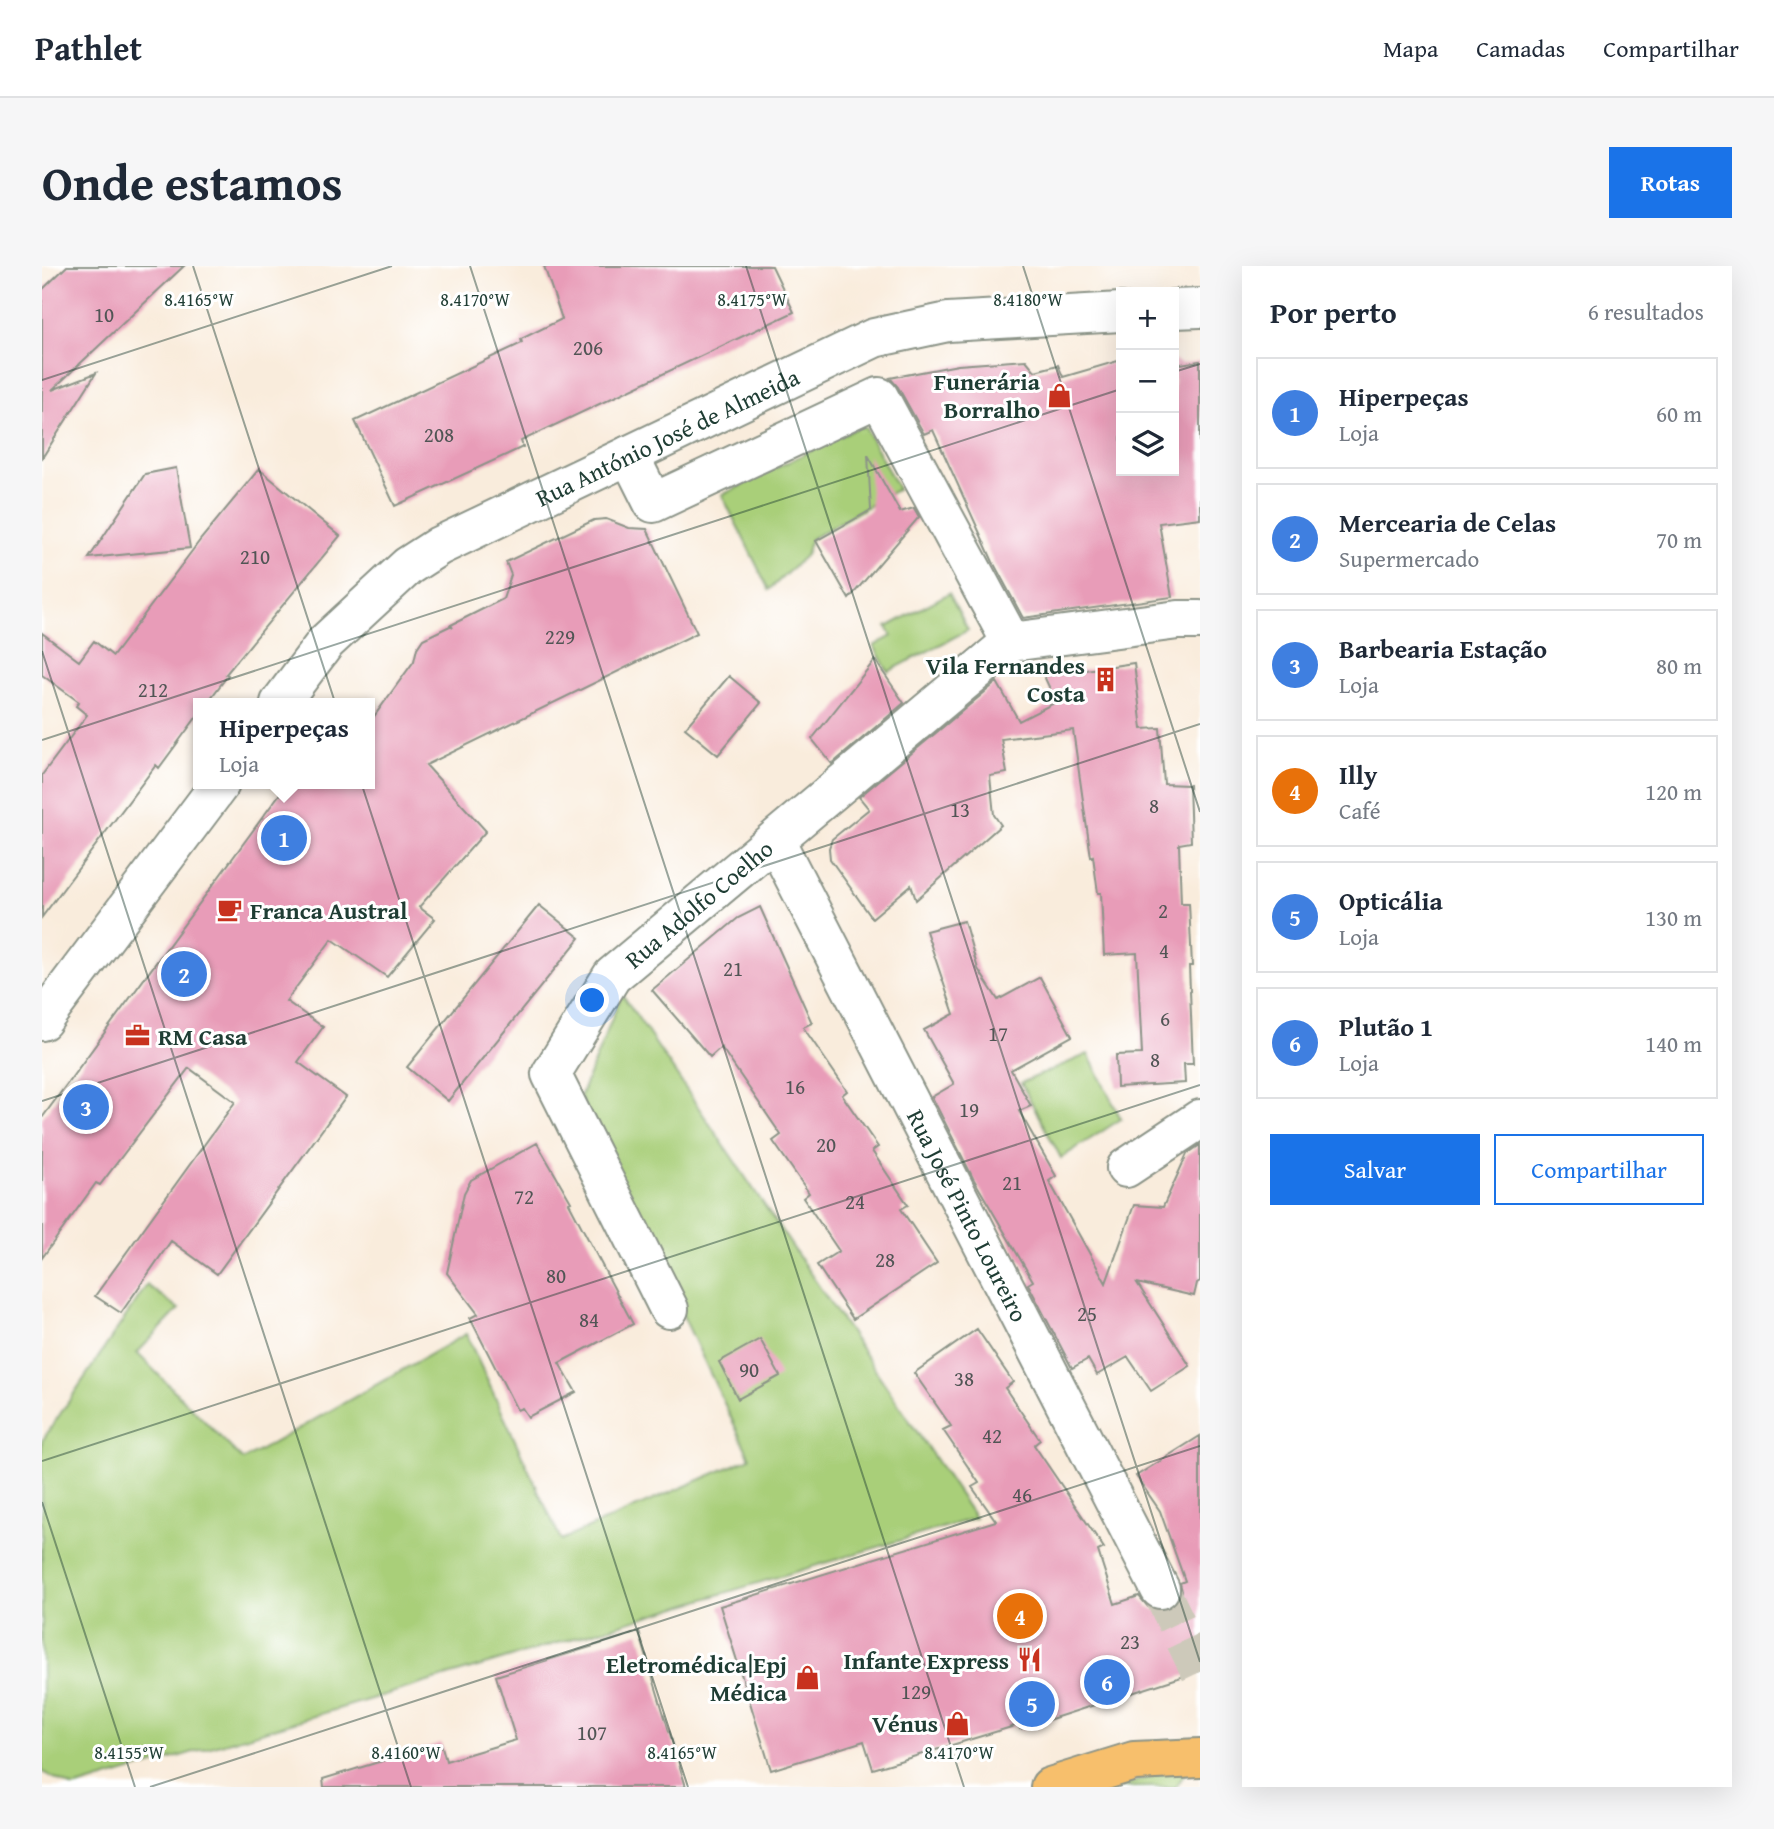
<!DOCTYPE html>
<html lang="pt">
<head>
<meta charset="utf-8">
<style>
	body { margin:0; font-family:"Gentium Book Plus",serif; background:#f6f6f7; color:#1f2937 }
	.controls { position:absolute; right:21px; top:21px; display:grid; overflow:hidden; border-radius:0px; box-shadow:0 7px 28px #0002 }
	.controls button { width:63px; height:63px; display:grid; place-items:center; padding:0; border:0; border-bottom:2px solid #e0e1e3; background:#fff; color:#1f2937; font:35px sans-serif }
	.you { position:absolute; left:551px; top:735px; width:24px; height:24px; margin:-18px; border:5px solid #fff; border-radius:50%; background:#1a73e8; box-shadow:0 0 0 10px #1a73e833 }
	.badge { display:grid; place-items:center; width:46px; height:46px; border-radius:50%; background:#1a73e8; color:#fff; font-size:23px; font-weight:700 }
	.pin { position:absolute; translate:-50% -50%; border:4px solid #fff; box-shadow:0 2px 7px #0006 }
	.popup { position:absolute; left:151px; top:432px; width:182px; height:91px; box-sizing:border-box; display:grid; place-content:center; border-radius:0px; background:#fff; filter:drop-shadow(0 2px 5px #0005); font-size:23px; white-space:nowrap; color:#747a83 }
	.popup b { font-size:26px; color:#1f2937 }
	.popup::after { content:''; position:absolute; left:50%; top:100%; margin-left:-14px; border:14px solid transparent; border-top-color:#fff }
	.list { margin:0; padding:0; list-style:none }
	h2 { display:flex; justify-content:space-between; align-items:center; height:91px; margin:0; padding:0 28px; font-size:30px }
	h2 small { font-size:23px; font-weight:400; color:#747a83 }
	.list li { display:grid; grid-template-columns:46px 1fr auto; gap:21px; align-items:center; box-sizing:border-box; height:112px; margin:0 14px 14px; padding:0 14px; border:2px solid #e0e1e3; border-radius:0px }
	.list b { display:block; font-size:26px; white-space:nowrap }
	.list p { margin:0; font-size:23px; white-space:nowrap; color:#747a83 }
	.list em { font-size:23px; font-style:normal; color:#747a83 }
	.actions { display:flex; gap:14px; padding:21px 28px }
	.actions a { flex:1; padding:16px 0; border:2px solid #1a73e8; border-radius:0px; text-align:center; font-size:24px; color:#1a73e8 }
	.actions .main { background:#1a73e8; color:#fff }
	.icon { flex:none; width:38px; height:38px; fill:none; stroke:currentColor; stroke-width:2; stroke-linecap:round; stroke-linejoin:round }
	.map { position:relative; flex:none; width:1158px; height:1521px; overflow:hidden; border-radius:0px }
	header { display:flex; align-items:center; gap:42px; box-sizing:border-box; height:98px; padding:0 35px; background:#fff; border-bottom:2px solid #e0e1e3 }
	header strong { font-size:33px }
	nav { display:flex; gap:38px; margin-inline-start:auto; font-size:24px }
	.intro { display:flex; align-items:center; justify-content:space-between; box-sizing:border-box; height:168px; padding:0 42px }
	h1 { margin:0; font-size:49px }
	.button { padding:18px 32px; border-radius:0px; background:#1a73e8; color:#fff; font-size:24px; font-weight:700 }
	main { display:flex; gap:42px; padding:0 42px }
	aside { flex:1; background:#fff; border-radius:0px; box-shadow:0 7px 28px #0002 }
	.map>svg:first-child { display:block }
	.green { fill:#a9cf79; stroke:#648656; stroke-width:2 }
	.building { fill:#e89cb8 }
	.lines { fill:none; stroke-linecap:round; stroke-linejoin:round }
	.minor-tunnel { stroke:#cdc9ba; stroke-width:38; stroke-dasharray:38 19; stroke-linecap:butt }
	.minor-casing { stroke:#8c9488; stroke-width:42 }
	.major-casing { stroke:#8c9488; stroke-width:42 }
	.minor { stroke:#fff; stroke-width:38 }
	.major { stroke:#f7bf6c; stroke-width:38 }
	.ticks { fill:none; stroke:#1f3d34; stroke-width:2; stroke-opacity:0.45 }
	.labels { text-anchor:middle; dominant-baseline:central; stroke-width:6; stroke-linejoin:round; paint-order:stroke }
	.number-label { font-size:21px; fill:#515555 }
	.poi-label { font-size:24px; font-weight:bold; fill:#1f3d34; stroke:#fff; text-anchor:end }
	.street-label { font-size:24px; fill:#1f3d34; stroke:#fff }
	.ticks-label { font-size:18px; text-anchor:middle; fill:#1f3d34; stroke:#fff; stroke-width:6; stroke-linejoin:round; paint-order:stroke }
</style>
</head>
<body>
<header>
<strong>Pathlet</strong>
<nav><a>Mapa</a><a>Camadas</a><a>Compartilhar</a></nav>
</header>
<div class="intro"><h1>Onde estamos</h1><a class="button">Rotas</a></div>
<main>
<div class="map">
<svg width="1158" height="1521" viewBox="0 0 1158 1521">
	<rect width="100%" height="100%" fill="#fff"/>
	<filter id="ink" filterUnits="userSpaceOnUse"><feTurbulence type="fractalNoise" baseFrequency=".0143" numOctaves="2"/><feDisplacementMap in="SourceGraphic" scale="14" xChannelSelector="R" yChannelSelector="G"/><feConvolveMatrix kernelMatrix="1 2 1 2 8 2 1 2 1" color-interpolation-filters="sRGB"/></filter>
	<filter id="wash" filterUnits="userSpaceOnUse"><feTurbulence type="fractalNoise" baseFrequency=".00686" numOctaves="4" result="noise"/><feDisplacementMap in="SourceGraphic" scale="28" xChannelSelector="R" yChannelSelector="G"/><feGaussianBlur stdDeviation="1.57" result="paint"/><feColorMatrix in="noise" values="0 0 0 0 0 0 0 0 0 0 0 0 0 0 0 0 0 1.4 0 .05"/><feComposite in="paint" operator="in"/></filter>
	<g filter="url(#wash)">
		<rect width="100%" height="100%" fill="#f9ecdc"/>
		<!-- green -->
		<path class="green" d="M816 161H823L856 223 769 273 764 289 727 324 680 229Z
			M907 327 926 364 846 406 832 380 850 370 845 361Z
			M580 728 933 1252 35 1521H30L0 1506V1175L105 1019 137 1043 95 1087 201 1194 424 1068 519 1274 708 1192 538 831Z
			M1046 788 1079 853 1019 892 979 817Z
			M1146 1503 1134 1521H1075L1125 1506Z"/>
		<g id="blocks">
			<!-- building -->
			<path class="building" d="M25 0H142L10 124 54 107 0 192V24Z
				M502 0H730L752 46 479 175 481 181 353 240 313 155 480 77 479 73 520 53Z
				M984 94 993 105 1016 99 1021 111 1079 94V205H1132V94L1139 98 1158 95V252L1117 257 1130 331 981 352 951 296 891 164 882 168 856 121 848 112 916 99Z
				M826 189 858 246 872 242 877 251 807 333 774 275 829 244Z
				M134 202 148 282 47 292 103 208Z
				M217 203 298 270 184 408 186 409 165 437H156V449L117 502 114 499 0 651V509L45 449 34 440 37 436 0 409V367L37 395 52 375 71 390 159 273Z
				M564 253 587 262 605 263 655 367 384 499 444 565 377 641 393 653 345 711 290 673 244 735 281 761 256 796 304 831 175 1008 129 975 79 1047 53 1030 193 836 147 802 58 919 54 917 0 992V852L245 518H328V456L372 395 375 382 381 373 408 360 411 362 409 359 461 333 469 309 464 296 552 254Z
				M833 394 862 437 790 498 770 473Z
				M1092 397 1100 463 1118 462 1122 518 1147 519 1149 576 1137 578 1139 637H1147L1150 700H1147L1151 798H1142L1143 817 1075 821 1074 789 1100 788 1095 687 1062 689 1059 627H1056L1051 590 1049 591 1031 464 959 473 965 507 948 510 952 549 959 559 874 634 869 619 830 652 788 593 787 582 790 573 827 543 817 531 955 416 977 455 1014 436 1002 410Z
				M687 410 719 437 676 489 643 462Z
				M497 639 538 672 406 835 365 801Z
				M718 641 770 757 761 761 805 825 800 829 836 881 830 885 866 939 859 943 895 997 811 1053 775 999 797 985 761 932 767 927 731 875 739 869 679 781 668 791 610 724 696 652Z
				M922 655 936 703 956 734 998 711 1030 770 969 804 989 840 977 845 1014 910 1007 915 1064 1017 1092 939 1121 941 1145 888 1158 879V1015L1155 1017 1152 1030 1095 1017 1148 1100 1109 1125 1086 1091 1055 1109 1046 1093 1030 1102 986 1018 991 1015 931 912 890 831 912 818 882 764 912 748 884 665Z
				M495 877 529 936 527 937 591 1058 517 1097 534 1126 486 1151 480 1142 475 1144 428 1052 436 1048 405 1007 422 927 429 914Z
				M935 1063 971 1116 963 1122 998 1174 992 1179 1062 1282 1056 1285 1073 1338 1097 1330 1106 1341 1118 1345 1129 1342 1137 1334 1140 1325 1138 1317 1143 1315 1118 1245 1094 1210 1158 1170V1405L978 1463 976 1459 831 1503 822 1475 729 1504 678 1340 954 1255 930 1221 937 1217 901 1164 909 1160 872 1107Z
				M718 1073 738 1110 696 1133 677 1096Z
				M597 1366 644 1521H282L281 1513 399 1477 404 1495 474 1474 454 1410Z"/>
		</g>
	</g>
	<g filter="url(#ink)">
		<use href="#blocks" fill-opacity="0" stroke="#8c9488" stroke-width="2"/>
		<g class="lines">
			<!-- minor-tunnel -->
			<path class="minor-tunnel" d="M1118 1323 1158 1406"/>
			<defs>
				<g id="minor">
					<path d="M1132 43 1158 42"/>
					<path d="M587 189 611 237 837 131 969 376 570 710 509 808 627 1043"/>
					<path d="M969 376 1136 354H1158"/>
					<path id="s1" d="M238 437 284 376 366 300 397 280 832 72 906 56 1079 46"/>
					<path id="s2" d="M733 574 1118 1323"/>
					<path d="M0 755 178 518"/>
					<path d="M1084 902 1158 853"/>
				</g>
				<path id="major" d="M1008 1521 1092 1495 1158 1492"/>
			</defs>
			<!-- minor casing -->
			<use href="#minor" class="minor-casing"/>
			<!-- major casing -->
			<use href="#major" class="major-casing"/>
			<!-- minor -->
			<use href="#minor" class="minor"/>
			<!-- major -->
			<use href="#major" class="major"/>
		</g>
	</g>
	<!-- ticks -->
	<path class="ticks" d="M151 0 646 1521M428 0 922 1521M704 0 1158 1396M981 0 1158 546M1132 106 1158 98M0 114 350 0M0 385 369 1521M0 474 1079 123M0 835 1158 458M0 1195 1158 819M0 1236 93 1521M108 1521 1158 1180"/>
	<!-- icons -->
	<defs>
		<symbol id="shop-bare" viewBox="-9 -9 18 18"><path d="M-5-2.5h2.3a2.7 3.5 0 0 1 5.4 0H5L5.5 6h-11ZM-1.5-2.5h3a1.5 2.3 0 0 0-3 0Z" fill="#c8321e" stroke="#fff" stroke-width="2.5" paint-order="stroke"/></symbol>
		<symbol id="building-bare" viewBox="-9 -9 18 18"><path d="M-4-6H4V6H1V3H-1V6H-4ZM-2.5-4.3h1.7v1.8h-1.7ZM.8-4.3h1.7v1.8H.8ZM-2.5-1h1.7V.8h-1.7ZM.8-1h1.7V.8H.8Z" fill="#c8321e" stroke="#fff" stroke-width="2.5" paint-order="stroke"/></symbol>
		<symbol id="cafe-bare" viewBox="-9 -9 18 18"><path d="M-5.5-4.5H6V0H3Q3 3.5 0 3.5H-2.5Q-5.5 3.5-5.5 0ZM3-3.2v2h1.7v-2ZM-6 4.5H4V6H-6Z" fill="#c8321e" stroke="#fff" stroke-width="2.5" paint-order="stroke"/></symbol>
		<symbol id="office-bare" viewBox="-9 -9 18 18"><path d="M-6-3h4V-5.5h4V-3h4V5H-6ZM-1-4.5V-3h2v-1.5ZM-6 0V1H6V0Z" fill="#c8321e" stroke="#fff" stroke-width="2.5" paint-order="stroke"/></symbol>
		<symbol id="restaurant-bare" viewBox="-9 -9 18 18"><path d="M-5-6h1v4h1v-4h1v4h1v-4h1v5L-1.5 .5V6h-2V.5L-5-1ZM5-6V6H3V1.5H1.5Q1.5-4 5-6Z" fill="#c8321e" stroke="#fff" stroke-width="2.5" paint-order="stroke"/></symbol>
	</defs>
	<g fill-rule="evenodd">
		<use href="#shop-bare" x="1000" y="112" width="35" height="35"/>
		<use href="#building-bare" x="1046" y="396" width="35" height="35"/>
		<use href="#cafe-bare" x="170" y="626" width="35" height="35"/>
		<use href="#office-bare" x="78" y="752" width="35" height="35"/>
		<use href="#restaurant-bare" x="970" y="1376" width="35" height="35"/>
		<use href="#shop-bare" x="748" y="1394" width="35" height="35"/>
		<use href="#shop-bare" x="898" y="1440" width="35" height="35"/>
	</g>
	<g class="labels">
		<!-- number labels -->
		<g class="number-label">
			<text x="62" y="48">10</text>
			<text x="546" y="81">206</text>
			<text x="397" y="168">208</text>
			<text x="213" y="290">210</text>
			<text x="518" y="370">229</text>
			<text x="111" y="423">212</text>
			<text x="1112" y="539">8</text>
			<text x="918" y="543">13</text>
			<text x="1121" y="644">2</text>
			<text x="1122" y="684">4</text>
			<text x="691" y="702">21</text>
			<text x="1123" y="752">6</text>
			<text x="956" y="767">17</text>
			<text x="1113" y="793">8</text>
			<text x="753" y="820">16</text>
			<text x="927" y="843">19</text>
			<text x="784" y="878">20</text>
			<text x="970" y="916">21</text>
			<text x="482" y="930">72</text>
			<text x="813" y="935">24</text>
			<text x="843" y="993">28</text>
			<text x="514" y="1009">80</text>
			<text x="1045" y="1047">25</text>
			<text x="547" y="1053">84</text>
			<text x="707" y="1103">90</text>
			<text x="922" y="1112">38</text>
			<text x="950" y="1169">42</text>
			<text x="980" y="1228">46</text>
			<text x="1088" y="1375">23</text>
			<text x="874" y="1425">129</text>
			<text x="550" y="1466">107</text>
		</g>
		<!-- poi labels -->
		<g class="poi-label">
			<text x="998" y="115">Funerária<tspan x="998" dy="28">Borralho</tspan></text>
			<text x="1043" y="399">Vila Fernandes<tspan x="1043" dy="28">Costa</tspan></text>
			<text x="208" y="644" text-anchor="start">Franca Austral</text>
			<text x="116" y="770" text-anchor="start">RM Casa</text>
			<text x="967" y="1394">Infante Express</text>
			<text x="745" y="1398">Eletromédica|Epj<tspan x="745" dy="28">Médica</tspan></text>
			<text x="896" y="1457">Vénus</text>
		</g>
		<!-- street labels -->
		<g class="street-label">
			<text stroke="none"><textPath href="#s1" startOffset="478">Rua António José de Almeida</textPath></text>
			<text transform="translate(657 638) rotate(-40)">Rua Adolfo Coelho</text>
			<text stroke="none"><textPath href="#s2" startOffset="422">Rua José Pinto Loureiro</textPath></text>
		</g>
	</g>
	<g class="ticks-label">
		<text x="157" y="40">8.4165°W</text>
		<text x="433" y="40">8.4170°W</text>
		<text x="710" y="40">8.4175°W</text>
		<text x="986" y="40">8.4180°W</text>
		<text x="87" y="1493">8.4155°W</text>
		<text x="364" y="1493">8.4160°W</text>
		<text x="640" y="1493">8.4165°W</text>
		<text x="917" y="1493">8.4170°W</text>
	</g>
</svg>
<div class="controls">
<button>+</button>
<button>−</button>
<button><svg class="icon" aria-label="layers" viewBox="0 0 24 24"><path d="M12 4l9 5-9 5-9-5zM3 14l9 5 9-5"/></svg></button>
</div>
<div class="you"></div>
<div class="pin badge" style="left:242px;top:572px;background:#3f7fe0">1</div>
<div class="popup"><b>Hiperpeças</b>Loja</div>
<div class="pin badge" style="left:142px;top:708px;background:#3f7fe0">2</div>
<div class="pin badge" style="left:44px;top:841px;background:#3f7fe0">3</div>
<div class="pin badge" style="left:978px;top:1350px;background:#e8710a">4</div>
<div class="pin badge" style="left:990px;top:1438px;background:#3f7fe0">5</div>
<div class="pin badge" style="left:1065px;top:1416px;background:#3f7fe0">6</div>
</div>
<aside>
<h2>Por perto<small>6 resultados</small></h2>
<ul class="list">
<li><span class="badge" style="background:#3f7fe0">1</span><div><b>Hiperpeças</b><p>Loja</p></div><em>60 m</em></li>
<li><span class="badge" style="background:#3f7fe0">2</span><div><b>Mercearia de Celas</b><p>Supermercado</p></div><em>70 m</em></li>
<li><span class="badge" style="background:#3f7fe0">3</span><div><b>Barbearia Estação</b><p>Loja</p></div><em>80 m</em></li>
<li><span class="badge" style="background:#e8710a">4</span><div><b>Illy</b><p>Café</p></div><em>120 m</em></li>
<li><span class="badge" style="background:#3f7fe0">5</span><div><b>Opticália</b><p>Loja</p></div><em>130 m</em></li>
<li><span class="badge" style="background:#3f7fe0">6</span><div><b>Plutão 1</b><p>Loja</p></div><em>140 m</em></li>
</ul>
<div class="actions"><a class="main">Salvar</a><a>Compartilhar</a></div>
</aside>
</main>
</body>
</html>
